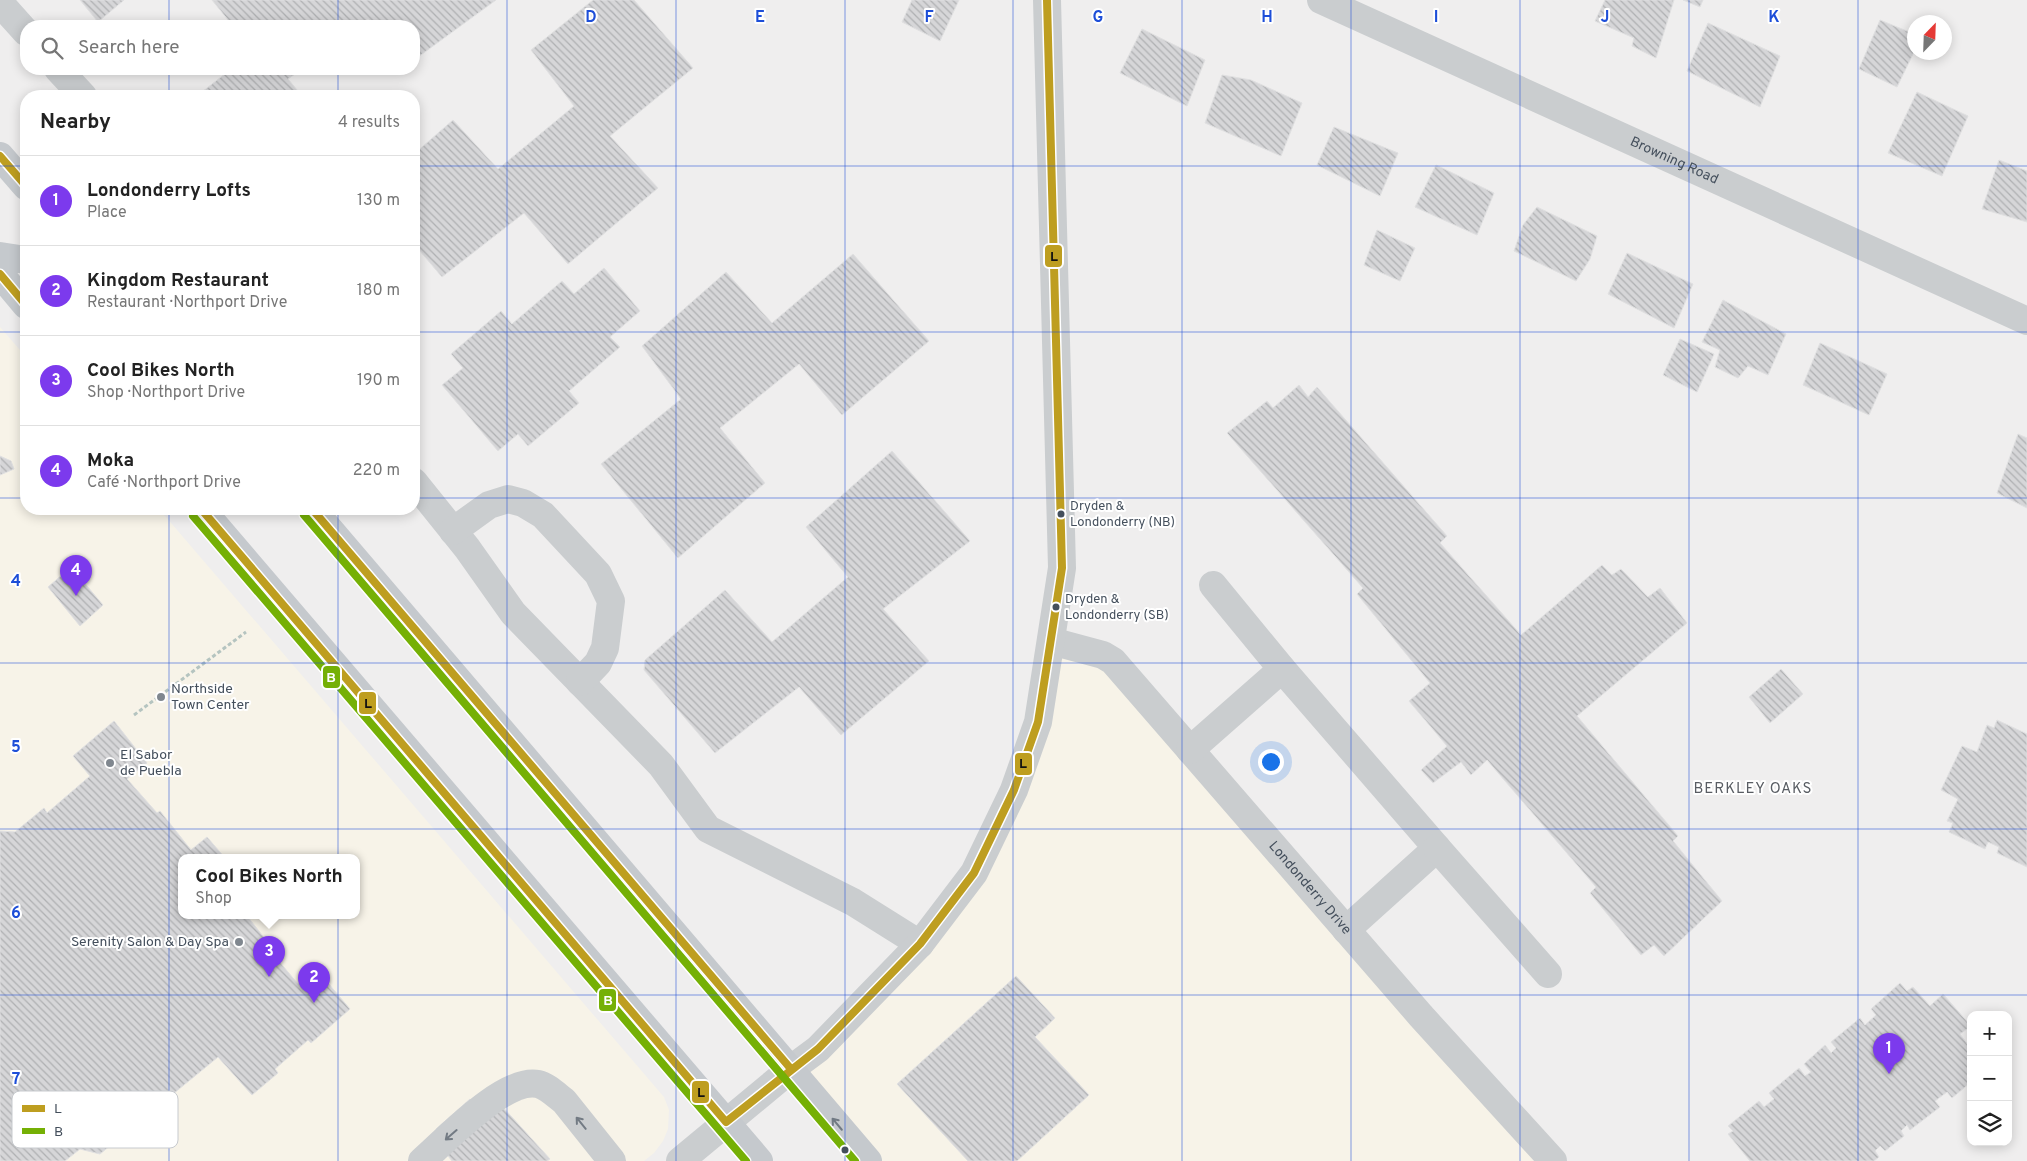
<!DOCTYPE html>
<html lang="en">
<head>
<meta charset="utf-8">
<style>
	body { margin:0; font-family:Overpass,sans-serif; background:#f2f2f2; color:#222 }
	.controls { position:absolute; right:15px; bottom:15px; display:grid; overflow:hidden; border-radius:10px; box-shadow:0 2px 12px #0003 }
	.controls button { width:45px; height:45px; display:grid; place-items:center; padding:0; border:0; border-bottom:1px solid #e0e0e0; background:#fff; color:#222; font:25px sans-serif }
	.compass { position:absolute; left:1907px; top:15px; width:45px; height:45px; border-radius:50%; background:#fff; box-shadow:0 2px 12px #0003; rotate:23deg }
	.you { position:absolute; left:1270px; top:761px; width:18px; height:18px; margin:-12px; border:4px solid #fff; border-radius:50%; background:#1a73e8; box-shadow:0 0 0 8px #1a73e833 }
	.badge { display:grid; place-items:center; width:32px; height:32px; border-radius:50%; background:#7c3aed; color:#fff; font-size:16px; font-weight:700 }
	.pin { position:absolute; translate:-50% -41px; filter:drop-shadow(0 1px 2px #0008) }
	.pin::after { content:''; position:absolute; top:26px; width:18px; height:15px; background:inherit; clip-path:polygon(0 0,100% 0,50% 100%) }
	.popup { position:absolute; left:178px; top:854px; width:182px; height:65px; box-sizing:border-box; display:grid; place-content:center; border-radius:10px; background:#fff; filter:drop-shadow(0 1px 4px #0005); font-size:16px; white-space:nowrap; color:#767676 }
	.popup b { font-size:19px; color:#222 }
	.popup::after { content:''; position:absolute; left:50%; top:100%; margin-left:-10px; border:10px solid transparent; border-top-color:#fff }
	.list { margin:0; padding:0; list-style:none }
	h2 { display:flex; justify-content:space-between; align-items:center; height:65px; margin:0; padding:0 20px; font-size:21px }
	h2 small { font-size:16px; font-weight:400; color:#767676 }
	.list li { display:grid; grid-template-columns:32px 1fr auto; gap:15px; align-items:center; box-sizing:border-box; height:90px; padding:0 20px; border-top:1px solid #e0e0e0 }
	.list b { display:block; font-size:19px; white-space:nowrap }
	.list p { margin:0; font-size:16px; white-space:nowrap; color:#767676 }
	.list em { font-size:16px; font-style:normal; color:#767676 }
	.icon { flex:none; width:28px; height:28px; fill:none; stroke:currentColor; stroke-width:2; stroke-linecap:round; stroke-linejoin:round }
	.map { position:relative; flex:none; width:2027px; height:1161px; overflow:hidden }
	.search { position:absolute; background:#fff; box-shadow:0 2px 12px #0003; left:20px; top:20px; width:400px; height:55px; display:flex; align-items:center; gap:12px; box-sizing:border-box; padding:0 18px; border-radius:20px; color:#767676; font-size:19px }
	.panel { position:absolute; background:#fff; box-shadow:0 2px 12px #0003; left:20px; top:90px; width:400px; height:425px; border-radius:20px }
	.map>svg:first-child { display:block }
	.commercial { fill:#f7f3e8; fill-rule:evenodd }
	.building { fill:url(#building-back-hatch); stroke:#e0e0e1 }
	.lines { fill:none; stroke-linecap:round; stroke-linejoin:round }
	.path { stroke:#b5c4c0; stroke-width:3; stroke-dasharray:4 2.5; stroke-linecap:butt }
	.minor { stroke:#cacdcf; stroke-width:28 }
	.major { stroke:#c5c9cd; stroke-width:28 }
	.bus-1-casing { stroke:#fff; stroke-width:11 }
	.bus-2-casing { stroke:#fff; stroke-width:11 }
	.bus-1 { stroke:#be9e20; stroke-width:8 }
	.bus-2 { stroke:#75b005; stroke-width:8 }
	.oneway { stroke:#737b84 }
	.oneway2 { stroke:#717a84 }
	.grid { fill:none; stroke:#1d4ed8; stroke-width:1; stroke-opacity:0.55 }
	.bus-dot { fill:#444f5c; stroke:#fff; stroke-width:2 }
	.poi-dot { fill:#80878f; stroke:#fff; stroke-width:2 }
	.labels { text-anchor:middle; dominant-baseline:central; stroke-width:4; stroke-linejoin:round; paint-order:stroke }
	.bus-label { font-size:13px; fill:#444f5c; stroke:#fff; text-anchor:start }
	.street-label { font-size:14px; fill:#444f5c; stroke:#fff }
	.poi-label { font-size:14px; fill:#444f5c; stroke:#fff; text-anchor:start }
	.neighbourhood-label { font-size:15px; letter-spacing:1px; fill:#595d63; stroke:#fff }
	.key { fill:#fff; stroke:#c7cace; stroke-width:1 }
	.key-label { font-size:14px; fill:#444f5c }
	.grid-label { font-size:16px; text-anchor:middle; font-weight:bold; fill:#1d4ed8; stroke:#fff; stroke-width:4; stroke-linejoin:round; paint-order:stroke }
	.line-badge { stroke:#fff; stroke-width:2 }
	.badge-label { font-size:14px; text-anchor:middle; font-weight:bold; fill:#fff }
	.pale-badge-label { font-size:14px; text-anchor:middle; font-weight:bold; fill:#111 }
</style>
</head>
<body>
<div class="map">
<svg width="2027" height="1161" viewBox="0 0 2027 1161">
	<defs>
		<pattern id="building-back-hatch" width="6" height="6" patternUnits="userSpaceOnUse" patternTransform="scale(1.25)"><rect width="6" height="6" fill="#d6d6d8"/><path d="M-1 5l2 2M0 0l6 6M5-1l2 2" fill="none" stroke="#afb0b2"/></pattern>
	</defs>
	<rect width="100%" height="100%" fill="#efeeee"/>
	<!-- commercial -->
	<path class="commercial" d="M0 327 26 357V509H159L664 1097 669 1110 668 1129 663 1141 654 1153 644 1161H0ZM182 858H356V916H182Z
		M1051 641 1103 655 1553 1161H868L791 1069 974 873Z"/>
	<!-- building -->
	<path class="building" d="M80 0H124L98 22Z
		M212 0H496L414 60V26H374L368 19 358 26H233Z
		M593 0H634L693 68 610 136 658 188 568 264 524 213 442 277 414 244V154L453 120 498 169 574 106 531 50Z
		M912 0H959L940 41 902 22Z
		M1605 0H1674L1656 58 1632 46 1634 38 1595 21Z
		M1683 0H1703L1700 7Z
		M1880 20 1914 34V52L1897 87 1859 69Z
		M1708 23 1780 56 1760 107 1687 71Z
		M1142 29 1205 60 1187 106 1120 73Z
		M231 69H302L288 79 302 96H197Z
		M1222 75 1251 80 1302 103 1281 156 1205 123Z
		M1917 92 1968 116 1942 176 1888 153Z
		M1334 127 1398 153 1380 196 1317 165Z
		M1999 160 2027 171V222L1982 209Z
		M1436 165 1494 193 1477 235 1415 207Z
		M1537 207 1597 236 1590 259 1576 281 1514 251 1523 225Z
		M1377 230 1415 248 1400 281 1364 265Z
		M1627 253 1693 284 1674 328 1608 294Z
		M853 254 929 341 842 415 799 364 720 428 765 483 678 558 601 464 681 399 642 346 726 272 772 323Z
		M604 268 640 311 610 337 620 347 569 391 579 403 528 446 518 434 498 451 442 385 463 368 451 354 501 311 512 324 562 281 574 294Z
		M1723 300 1786 334 1768 375 1748 366 1738 378 1715 367 1720 350 1702 342Z
		M1680 339 1714 354 1697 392 1663 375Z
		M1820 343 1887 374 1869 415 1803 385Z
		M1299 385 1308 397 1317 387 1447 536 1440 543 1521 635 1602 565 1612 575 1621 569 1648 597 1660 588 1687 623 1577 716 1678 836 1673 841 1722 901 1664 956 1654 945 1641 955 1590 893 1596 887 1487 760 1471 775 1461 762 1433 783 1421 770 1447 746 1409 701 1430 683 1357 594 1363 588 1227 433 1267 401 1273 408Z
		M2018 434 2027 438V508L1997 493Z
		M892 451 970 541 883 609 929 661 841 735 799 687 715 753 644 670 645 660 725 590 772 642 848 577 806 527Z
		M0 456 11 461 14 469 0 475Z
		M71 567 103 605 80 626 48 587Z
		M1781 669 1803 694 1770 723 1749 697Z
		M1997 720 2027 734V867L1997 853 1999 847 1988 842 1985 849 1949 832 1953 823 1947 821 1958 799 1941 790 1962 746 1977 752 1987 725 1994 728Z
		M114 721 147 763 127 779 157 813 160 811 191 850 207 837 225 858H182V916H247L270 945 267 947 298 984 317 970 350 1009 311 1043 308 1040 275 1069 278 1073 252 1095 218 1057 100 1154 80 1149 65 1161H0V831L15 832 44 808 47 813 90 776 73 756Z
		M1016 976 1055 1018 1035 1037 1089 1095 1017 1161H968L897 1084Z
		M1900 983 1907 991 1913 987 1930 1006 1943 994 1971 1026 1960 1034 1971 1049V1082L1952 1098 1947 1092 1935 1101 1940 1107 1910 1130 1907 1125 1901 1131 1904 1136 1885 1151 1880 1146 1875 1151 1879 1157 1874 1161H1750L1728 1134 1733 1131 1728 1126 1759 1101 1764 1107 1774 1099 1769 1093 1799 1068 1805 1076 1811 1072 1804 1064 1825 1045 1831 1053 1836 1048 1831 1042 1860 1018 1865 1025 1876 1015 1871 1009Z
		M470 1099 485 1118 501 1105 550 1159 547 1161H452L445 1152 451 1147 436 1129Z"/>
	<g class="lines">
		<!-- path -->
		<path class="path" d="M134 715 246 632"/>
		<!-- minor -->
		<g class="minor">
			<path id="s1" d="M1321 0 2027 321"/>
			<path d="M0 3 26 32"/>
			<path d="M58 69 83 96"/>
			<path d="M414 482 467 548 513 613 661 765 708 829 853 902 920 944"/>
			<path d="M453 531 489 505 508 499 523 503 543 515 598 574 611 601 605 648 598 663 580 682"/>
			<path d="M1213 585 1282 669"/>
			<path id="s2" d="M1051 641 1103 655 1113 661 1421 1016 1553 1161"/>
			<path d="M1190 750 1282 669 1437 848 1346 930"/>
			<path d="M1437 848 1548 974"/>
			<path d="M422 1161C446 1140 505 1077 538 1084 547 1086 556 1095 564 1101L612 1161"/>
			<path d="M680 1161 791 1069 818 1049 920 944 974 873 1014 790 1038 722 1062 568 1047 0"/>
		</g>
		<!-- major -->
		<path class="major" d="M0 156 26 186
			M0 256 26 260
			M0 274 26 305
			M201 509 759 1161
			M312 509 868 1161"/>
		<defs>
			<path id="bus-1" d="M0 156 26 186
				M0 274 26 305
				M201 509 726 1122 818 1049 920 944 974 873 1014 790 1038 722 1062 568 1047 0
				M312 509 791 1069"/>
			<path id="bus-2" d="M304 515 855 1161
				M193 516 746 1161"/>
		</defs>
		<!-- bus-1 casing -->
		<use href="#bus-1" class="bus-1-casing"/>
		<!-- bus-2 casing -->
		<use href="#bus-2" class="bus-2-casing"/>
		<!-- bus-1 -->
		<use href="#bus-1" class="bus-1"/>
		<!-- bus-2 -->
		<use href="#bus-2" class="bus-2"/>
	</g>
	<!-- one-way arrows -->
	<defs><path id="oneway-shaft" d="M-6 0H5M1.5-3L5.5 0L1.5 3" fill="none" stroke-width="1.6" stroke-linecap="round" stroke-linejoin="round" transform="scale(1.25)"/></defs>
	<g class="oneway">
		<use href="#oneway-shaft" transform="translate(581 1123) rotate(-129)"/>
		<use href="#oneway-shaft" transform="translate(451 1135) rotate(139)"/>
	</g>
	<use class="oneway2" href="#oneway-shaft" transform="translate(837 1124) rotate(-130)"/>
	<!-- grid -->
	<path class="grid" d="M169 0V26M338 0V26M507 0V1161M676 0V1161M845 0V1161M1013 0V1161M1182 0V1161M1351 0V1161M1520 0V1161M1689 0V1161M1858 0V1161M169 69V96M338 69V96M0 166H26M414 166H2027M0 332H26M414 332H2027M0 498H26M414 498H2027M169 509V1161M338 509V1161M0 663H2027M0 829H2027M0 995H2027"/>
	<!-- markers -->
	<g class="bus-dot">
		<circle cx="1061" cy="514" r="4.5"/>
		<circle cx="1056" cy="607" r="4.5"/>
		<circle cx="845" cy="1150" r="4.5"/>
	</g>
	<g class="poi-dot">
		<circle cx="161" cy="697" r="5"/>
		<circle cx="110" cy="763" r="5"/>
		<circle cx="239" cy="942" r="5"/>
	</g>
	<g class="labels">
		<!-- bus labels -->
		<g class="bus-label">
			<text x="1070" y="507">Dryden &amp;<tspan x="1070" dy="16">Londonderry (NB)</tspan></text>
			<text x="1065" y="600">Dryden &amp;<tspan x="1065" dy="16">Londonderry (SB)</tspan></text>
		</g>
		<!-- street labels -->
		<g class="street-label">
			<text stroke="none"><textPath href="#s1" startOffset="388">Browning Road</textPath></text>
			<text stroke="none"><textPath href="#s2" startOffset="366">Londonderry Drive</textPath></text>
		</g>
		<!-- poi labels -->
		<g class="poi-label">
			<text x="171" y="689">Northside<tspan x="171" dy="16">Town Center</tspan></text>
			<text x="120" y="755">El Sabor<tspan x="120" dy="16">de Puebla</tspan></text>
			<text x="229" y="942" text-anchor="end">Serenity Salon &amp; Day Spa</text>
		</g>
		<!-- neighbourhood labels -->
		<g class="neighbourhood-label">
			<text x="1753" y="789">BERKLEY OAKS</text>
		</g>
	</g>
	<!-- legend -->
	<rect x="12" y="1091" width="166" height="57" rx="8" class="key"/>
	<rect x="22" y="1105" width="23" height="7" fill="#be9e20"/>
	<rect x="22" y="1128" width="23" height="6" fill="#75b005"/>
	<g class="key-label">
		<text x="54" y="1113">L</text>
		<text x="54" y="1136">B</text>
	</g>
	<g class="grid-label">
		<text x="591" y="22">D</text>
		<text x="760" y="22">E</text>
		<text x="929" y="22">F</text>
		<text x="1098" y="22">G</text>
		<text x="1267" y="22">H</text>
		<text x="1436" y="22">I</text>
		<text x="1605" y="22">J</text>
		<text x="1774" y="22">K</text>
		<text x="16" y="586">4</text>
		<text x="16" y="752">5</text>
		<text x="16" y="918">6</text>
		<text x="16" y="1084">7</text>
	</g>
	<g class="line-badge">
		<rect x="1044" y="244" width="19" height="24" rx="5" fill="#be9e20"/>
		<rect x="322" y="665" width="19" height="24" rx="5" fill="#75b005"/>
		<rect x="358" y="691" width="19" height="24" rx="5" fill="#be9e20"/>
		<rect x="1014" y="752" width="19" height="24" rx="5" fill="#be9e20"/>
		<rect x="598" y="988" width="19" height="24" rx="5" fill="#75b005"/>
		<rect x="691" y="1080" width="19" height="24" rx="5" fill="#be9e20"/>
	</g>
	<g class="badge-label">
		<text x="331" y="682">B</text>
		<text x="608" y="1005">B</text>
	</g>
	<g class="pale-badge-label">
		<text x="1054" y="261">L</text>
		<text x="368" y="708">L</text>
		<text x="1023" y="768">L</text>
		<text x="701" y="1097">L</text>
	</g>
</svg>
<div class="controls">
<button>+</button>
<button>−</button>
<button><svg class="icon" aria-label="layers" viewBox="0 0 24 24"><path d="M12 4l9 5-9 5-9-5zM3 14l9 5 9-5"/></svg></button>
</div>
<svg class="compass" viewBox="-18 -18 36 36"><path d="M0-13l5 13h-10z" fill="#e53935"/><path d="M0 13l5-13h-10z" fill="#767676"/></svg>
<div class="you"></div>
<div class="pin badge" style="left:1889px;top:1074px">1</div>
<div class="pin badge" style="left:314px;top:1003px">2</div>
<div class="pin badge" style="left:269px;top:977px">3</div>
<div class="popup"><b>Cool Bikes North</b>Shop</div>
<div class="pin badge" style="left:76px;top:596px">4</div>
<div class="search"><svg class="icon" aria-label="search" viewBox="0 0 24 24"><circle cx="10" cy="10" r="6"/><path d="M15 15l6 6"/></svg>Search here</div>
<section class="panel">
<h2>Nearby<small>4 results</small></h2>
<ul class="list">
<li><span class="badge">1</span><div><b>Londonderry Lofts</b><p>Place</p></div><em>130 m</em></li>
<li><span class="badge">2</span><div><b>Kingdom Restaurant</b><p>Restaurant · Northport Drive</p></div><em>180 m</em></li>
<li><span class="badge">3</span><div><b>Cool Bikes North</b><p>Shop · Northport Drive</p></div><em>190 m</em></li>
<li><span class="badge">4</span><div><b>Moka</b><p>Café · Northport Drive</p></div><em>220 m</em></li>
</ul>
</section>
</div>
</body>
</html>
